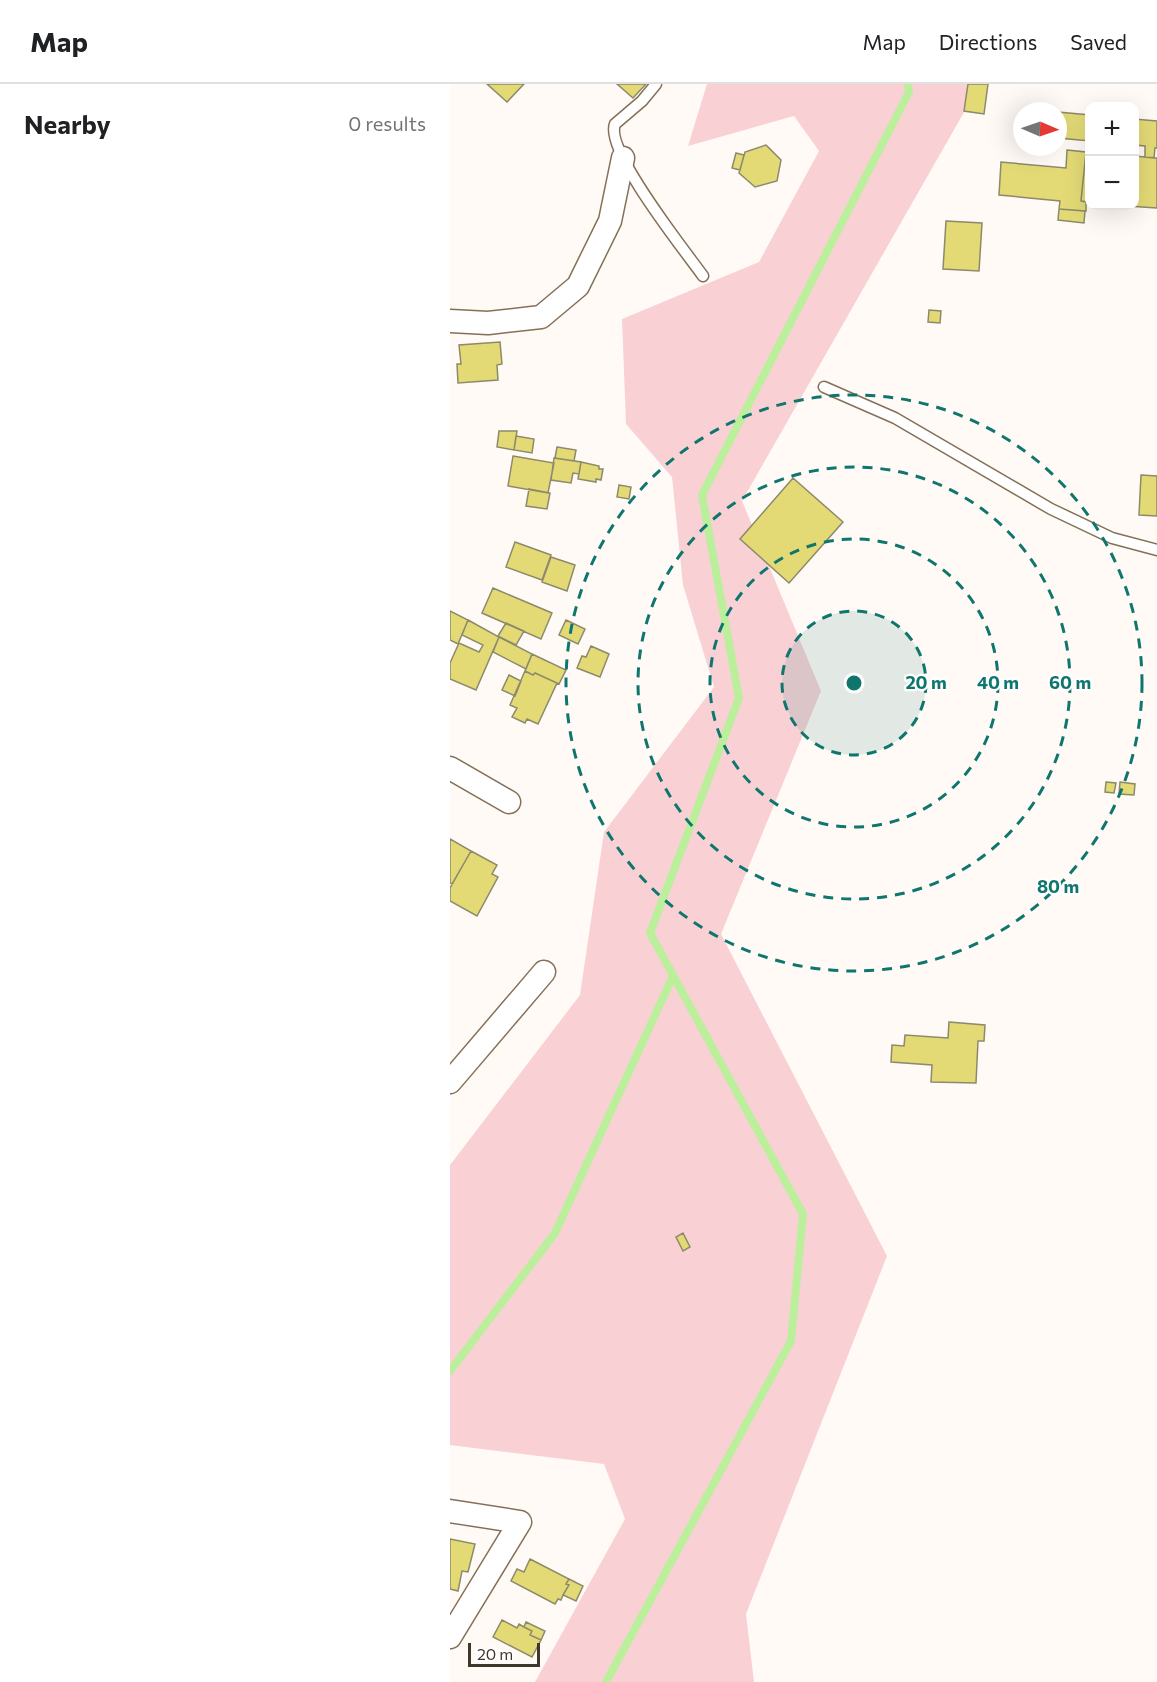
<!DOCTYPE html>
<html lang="en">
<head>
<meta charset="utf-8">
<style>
	body { margin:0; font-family:Commissioner,sans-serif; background:#f6f6f6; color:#202124 }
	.controls { position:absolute; right:18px; top:18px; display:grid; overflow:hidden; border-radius:12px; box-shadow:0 6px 24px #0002 }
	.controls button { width:54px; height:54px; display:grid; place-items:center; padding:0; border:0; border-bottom:2px solid #e0e0e0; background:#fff; color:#202124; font:30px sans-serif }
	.compass { position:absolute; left:563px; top:18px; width:54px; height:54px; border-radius:50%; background:#fff; box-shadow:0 6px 24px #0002; rotate:92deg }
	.scale { position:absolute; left:18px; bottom:15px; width:72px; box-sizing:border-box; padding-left:6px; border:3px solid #40372c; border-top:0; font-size:16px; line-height:21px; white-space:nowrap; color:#40372c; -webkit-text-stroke:4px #fff; paint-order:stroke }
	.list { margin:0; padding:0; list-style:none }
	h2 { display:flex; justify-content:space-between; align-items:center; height:78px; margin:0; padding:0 24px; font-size:26px }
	h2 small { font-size:20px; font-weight:400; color:#757577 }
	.map { position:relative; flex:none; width:707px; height:1598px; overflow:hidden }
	header { display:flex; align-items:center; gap:36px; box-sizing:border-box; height:84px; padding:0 30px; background:#fff; border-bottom:2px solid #e0e0e0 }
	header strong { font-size:28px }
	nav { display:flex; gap:33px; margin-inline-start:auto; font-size:21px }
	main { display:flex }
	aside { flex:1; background:#fff }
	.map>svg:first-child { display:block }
	.green { fill:#f9d1d5 }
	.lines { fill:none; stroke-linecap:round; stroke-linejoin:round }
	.stream { stroke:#bbef9b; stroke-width:8 }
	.building { fill:#e3da76; stroke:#8c8a6a; stroke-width:1.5 }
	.service-casing { stroke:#857057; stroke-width:13 }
	.minor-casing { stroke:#857057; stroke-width:25 }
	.service { stroke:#fff; stroke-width:10 }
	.minor { stroke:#fff; stroke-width:22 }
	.ring { fill:none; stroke:#0f766e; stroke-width:3; stroke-dasharray:10 8 }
	.centre { fill:#0f766e; stroke:#fff; stroke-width:3 }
	.ring-label { font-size:18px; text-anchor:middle; font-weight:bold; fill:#0f766e; stroke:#fff; stroke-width:4.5; stroke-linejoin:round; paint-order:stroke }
</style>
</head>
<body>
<header>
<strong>Map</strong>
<nav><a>Map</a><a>Directions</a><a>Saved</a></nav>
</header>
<main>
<aside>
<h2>Nearby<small>0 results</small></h2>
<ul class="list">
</ul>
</aside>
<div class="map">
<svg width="707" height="1598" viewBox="0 0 707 1598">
	<rect width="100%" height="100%" fill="#fffaf5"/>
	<!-- green -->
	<path class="green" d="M257 0H517V23L292 417 371 607 271 850 437 1172 296 1530 304 1598H85L175 1435 154 1380 0 1361V1081L130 911 154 748 264 603 233 501 222 393 176 340 172 235 309 178 369 67 344 32 238 62Z"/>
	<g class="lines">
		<!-- stream -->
		<path class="stream" d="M0 1287 105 1149 223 892
			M156 1598 341 1257 353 1130 200 849 289 614 252 411 459 8 458 0"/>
	</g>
	<!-- building -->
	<path class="building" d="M37 0H74L57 18Z
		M167 0H196L183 14Z
		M518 0H538L534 30 514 27Z
		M608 28 640 31V57L608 54Z
		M684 35 707 37V64H705L704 74 695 73V62L684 61Z
		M316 61 331 76 327 97 305 103 289 89 295 68Z
		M617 66 636 68 631 117 636 118V127L609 125 610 117 549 111 551 78 616 84Z
		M636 68H640V118L631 117Z
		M286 69 294 71 290 86 282 84Z
		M684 72 707 74V124L677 122H684Z
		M609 125 635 127 634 139 608 136Z
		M496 137 532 139 529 187 493 185Z
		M479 226 491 227 490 239 478 238Z
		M50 258 52 280 47 281 48 296 8 299 7 280H11L9 261Z
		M49 347H67L64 366 47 363Z
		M66 352 84 355 82 369 64 366Z
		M107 363 126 366 124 377 105 374Z
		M63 372 104 379 98 409 58 402Z
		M104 374 131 378 129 390 123 389 121 399 101 396Z
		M131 378 149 382V385H153L151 396 146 395V398L128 395Z
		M691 391 707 392V432L689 431Z
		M343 394 393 438 339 499 290 455Z
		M169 401 181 403 179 415 167 413Z
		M79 405 100 409 97 425 76 422Z
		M65 458 101 471 92 496 56 483Z
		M101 473 125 481 117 507 92 498Z
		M43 504 102 529 91 555 32 529Z
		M0 527 18 536 8 560 0 556Z
		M18 536 49 553 26 606 0 595V579L9 559 29 568 33 561 12 551Z
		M116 536 135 545 128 560 109 551Z
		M56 539 74 547 66 561 48 552Z
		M49 553 82 570 76 585 43 568Z
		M141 562 159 570 150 593 127 584 132 572 136 573Z
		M82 570 116 586 109 600 85 589 83 591 75 587Z
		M75 587 83 591 85 589 107 599 88 640 77 635 75 639 62 633 67 624 60 621Z
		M59 591 71 597 65 612 52 606Z
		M656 698 666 699 664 709 655 708Z
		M670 698 685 700 684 711 669 710Z
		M0 755 21 767 2 800 0 799Z
		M21 767 47 781 42 790 48 793 27 832 0 817V804Z
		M499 938 535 941 534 957H528L526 999 481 998 482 981 441 978 442 961 454 962 455 951 498 954Z
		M233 1149 240 1163 233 1167 226 1153Z
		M0 1455 25 1460 18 1488 12 1487 8 1507 0 1505Z
		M80 1475 119 1495 116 1500 119 1501 113 1511 111 1516 108 1515 105 1520 61 1497 67 1485 74 1488Z
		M119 1495 133 1502 126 1517 113 1511 119 1501 116 1500Z
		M52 1536 67 1544 69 1540 74 1543 82 1547 80 1551 91 1556 82 1573 43 1553Z
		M76 1538 95 1547 91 1556 80 1551 82 1547 74 1543Z"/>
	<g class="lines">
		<defs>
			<path id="service" d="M206 0 192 17 165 40C154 66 236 168 253 192
				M374 303 445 334 601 425 662 454 707 466"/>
			<path id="minor" d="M0 237 38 239 91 233 128 202 160 137 173 74
				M0 684 59 718
				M0 998 94 888
				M0 1427 70 1438 0 1553"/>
		</defs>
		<!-- service casing -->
		<use href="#service" class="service-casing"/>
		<!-- minor casing -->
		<use href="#minor" class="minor-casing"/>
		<!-- service -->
		<use href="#service" class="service"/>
		<!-- minor -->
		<use href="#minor" class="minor"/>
	</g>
	<!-- distance rings -->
	<circle cx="404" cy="599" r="72" fill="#0f766e" fill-opacity=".12"/>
	<g class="ring">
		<circle cx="404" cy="599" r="72"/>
		<circle cx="404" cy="599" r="144"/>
		<circle cx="404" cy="599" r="216"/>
		<circle cx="404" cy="599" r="288"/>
	</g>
	<circle cx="404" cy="599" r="9" class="centre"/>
	<g class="ring-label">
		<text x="476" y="605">20 m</text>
		<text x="548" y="605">40 m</text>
		<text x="620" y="605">60 m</text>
		<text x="608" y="809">80 m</text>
	</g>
</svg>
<div class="controls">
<button>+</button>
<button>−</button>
</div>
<svg class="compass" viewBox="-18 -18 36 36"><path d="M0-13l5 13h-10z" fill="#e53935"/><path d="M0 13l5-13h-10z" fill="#757577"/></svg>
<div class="scale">20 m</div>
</div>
</main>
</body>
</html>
